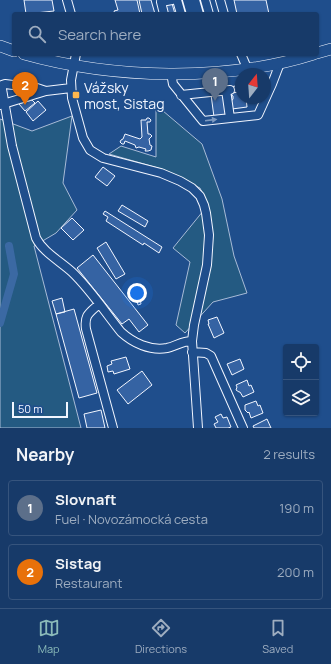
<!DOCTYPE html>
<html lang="en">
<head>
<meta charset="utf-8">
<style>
	body { margin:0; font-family:Manrope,sans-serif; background:#244571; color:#f1f3f6 }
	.controls { position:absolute; right:12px; bottom:12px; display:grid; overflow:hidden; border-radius:4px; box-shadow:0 1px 3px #0004 }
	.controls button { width:36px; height:36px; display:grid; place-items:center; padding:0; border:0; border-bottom:1px solid #36547d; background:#173a69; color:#f1f3f6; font:20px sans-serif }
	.compass { position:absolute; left:235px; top:68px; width:36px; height:36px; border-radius:50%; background:#173a69; box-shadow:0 1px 3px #0004; rotate:17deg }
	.scale { position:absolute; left:12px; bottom:10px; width:56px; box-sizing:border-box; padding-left:4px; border:2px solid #f2f6ff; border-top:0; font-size:11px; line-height:14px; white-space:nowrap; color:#f2f6ff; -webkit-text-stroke:3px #1f4e8c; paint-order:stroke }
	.you { position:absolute; left:137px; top:293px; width:14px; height:14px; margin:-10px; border:3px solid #fff; border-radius:50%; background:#1a73e8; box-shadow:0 0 0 6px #1a73e833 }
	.badge { display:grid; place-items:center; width:26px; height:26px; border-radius:50%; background:#8bbbb9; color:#fff; font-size:13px; font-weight:700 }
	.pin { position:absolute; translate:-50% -33px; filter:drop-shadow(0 1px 2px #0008) }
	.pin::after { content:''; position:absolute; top:21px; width:14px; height:12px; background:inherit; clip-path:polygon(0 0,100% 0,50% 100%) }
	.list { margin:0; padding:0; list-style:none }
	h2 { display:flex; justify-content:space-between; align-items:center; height:52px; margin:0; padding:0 16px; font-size:17px }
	h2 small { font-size:13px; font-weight:400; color:#9eadc0 }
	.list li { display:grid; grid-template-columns:26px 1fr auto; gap:12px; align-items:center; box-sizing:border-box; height:56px; margin:0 8px 8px; padding:0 8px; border:1px solid #36547d; border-radius:4px }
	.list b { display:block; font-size:15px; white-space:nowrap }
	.list p { margin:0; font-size:13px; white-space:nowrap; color:#9eadc0 }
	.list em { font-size:13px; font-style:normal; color:#9eadc0 }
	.icon { flex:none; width:22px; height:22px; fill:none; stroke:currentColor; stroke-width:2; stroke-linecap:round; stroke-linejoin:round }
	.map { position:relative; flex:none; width:331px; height:428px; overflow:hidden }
	.search { position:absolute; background:#173a69; box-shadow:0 1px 3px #0004; left:12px; right:12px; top:12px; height:44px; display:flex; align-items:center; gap:10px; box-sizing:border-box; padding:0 14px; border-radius:4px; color:#9eadc0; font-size:15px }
	.sheet { height:180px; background:#173a69 }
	nav { display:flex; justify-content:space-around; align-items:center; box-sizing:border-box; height:56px; border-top:1px solid #36547d; background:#173a69; font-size:11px; color:#9eadc0 }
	nav a { display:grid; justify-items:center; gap:2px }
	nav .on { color:#8bbbb9 }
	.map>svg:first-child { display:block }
	.green { fill:#245a82; stroke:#a8bbd7 }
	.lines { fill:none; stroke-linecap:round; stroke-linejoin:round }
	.canal { stroke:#3b69a3; stroke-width:8 }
	.building { fill:#3563a3; stroke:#f2f6ff }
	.minor-casing { stroke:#f2f6ff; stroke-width:10 }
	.major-casing { stroke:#f2f6ff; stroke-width:12 }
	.minor { stroke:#1f4e8c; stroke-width:8 }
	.major { stroke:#1f4e8c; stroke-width:11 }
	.oneway { fill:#7e9ac0 }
	.poi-dot { fill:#ffb74d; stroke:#1f4e8c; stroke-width:1.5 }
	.labels { text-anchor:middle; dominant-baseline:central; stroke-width:3; stroke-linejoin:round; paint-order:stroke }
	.poi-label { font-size:14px; fill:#f2f6ff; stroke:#1f4e8c; text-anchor:start }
</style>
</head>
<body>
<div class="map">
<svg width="331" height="428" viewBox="0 0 331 428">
	<rect width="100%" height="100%" fill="#1f4e8c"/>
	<!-- green -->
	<path class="green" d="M156 105 202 144 222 199 234 256 247 293 213 302 185 333 176 325 190 262 173 248 208 205 200 188 158 168 109 154 121 146 156 157Z
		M72 116 63 183 77 210 56 233 34 246 81 428H0V119L32 131Z"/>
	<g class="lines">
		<!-- canal -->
		<path class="canal" d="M0 323 14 274 9 246"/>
	</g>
	<!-- building -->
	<path class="building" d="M24 0H52L54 11 26 14Z
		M115 0H137L140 14H115L114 11 118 10Z
		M139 0H151L155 14H142Z
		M165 0H171L175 14H168Z
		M234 0H266L269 14H237Z
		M241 85V97H240L239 92 231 93 230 87Z
		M222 86 223 89 233 96V99L225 109 226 116 214 117 210 87Z
		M239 92 240 97 246 98 247 107 232 109 231 93Z
		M32 100 35 103 25 111 19 104Z
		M38 101 46 110 33 121 26 112Z
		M147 118H149L151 120 150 122H147L148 134H150L152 136 149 139 150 145 152 146 151 150 148 151H145L146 149 139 147 136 148 135 145 125 141 124 144H122L120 142 121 140 123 139 125 134 140 139 142 137 141 120H146Z
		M103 167 115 176 107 186 95 177Z
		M122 205 148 221 145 227 118 211Z
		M105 211 162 247 159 253 144 243 143 245 106 221 108 217 103 214Z
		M72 218 84 230 73 240 61 228Z
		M106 242 125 274 116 279 97 248Z
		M93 255 148 325 139 332 129 319 122 324 77 268Z
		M138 289 141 304 138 305 134 290Z
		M62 298 65 312 56 314 52 301Z
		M74 309 97 393 79 398 56 314Z
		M217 317 224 333 214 338 208 324H209L208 320Z
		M126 357 130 369 114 374 113 371 108 372 107 366 112 364 111 361Z
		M240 359 244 369 232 375 227 364Z
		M142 371 152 385 128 404 117 390Z
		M247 380 249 386 251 385 254 392 243 397 240 392H239L236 390 237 387 236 385Z
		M256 401 258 406 260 405 263 413 251 418 249 412 248 413 245 410V405Z
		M101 410 105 428H87L84 414Z
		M221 414 223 418 227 417 231 427 228 428H216L214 424 218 422 215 417Z
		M267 419 271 428H254L253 426Z"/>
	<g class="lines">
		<defs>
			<path id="minor" d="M67 0 71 14
				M177 0 181 14
				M187 0 191 14
				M195 0 199 14
				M205 0 209 14
				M220 0 224 14
				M164 14 161 2 172 0
				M76 54 71 80 72 98 83 138 90 150 103 158 161 173 180 181 192 188 200 196 204 205 206 213 209 235 207 265 194 325 192 341 198 428
				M241 54 247 68
				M171 73 173 84 203 121 258 115 272 84 280 63
				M226 90 230 118
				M46 91 37 88 5 84 2 85V89L12 146 36 238C43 252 60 261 72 272 90 289 105 312 121 332 133 343 150 351 167 348 176 346 182 341 192 341
				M181 95 230 90
				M0 105 46 91 71 88
				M99 304C89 313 84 315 86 329L113 428
				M192 352 206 353 211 356 243 428"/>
			<path id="major" d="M0 46 14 51
				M317 53 331 49
				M24 54C113 79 226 82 314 54"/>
		</defs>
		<!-- minor casing -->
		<use href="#minor" class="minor-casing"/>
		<!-- major casing -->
		<use href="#major" class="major-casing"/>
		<!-- minor -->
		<use href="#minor" class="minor"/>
		<!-- major -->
		<use href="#major" class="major"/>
	</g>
	<!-- one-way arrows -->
	<defs><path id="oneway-solid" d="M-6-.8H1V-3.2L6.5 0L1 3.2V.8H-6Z"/></defs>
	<use class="oneway" href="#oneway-solid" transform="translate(211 120) rotate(-7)"/>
	<!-- markers -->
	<rect class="poi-dot" x="72" y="91" width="8" height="8" rx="2"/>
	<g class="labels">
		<!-- poi labels -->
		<g class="poi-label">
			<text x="84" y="87">Vážsky<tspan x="84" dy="16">most, Sistag</tspan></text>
		</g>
	</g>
</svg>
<div class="controls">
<button><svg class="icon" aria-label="locate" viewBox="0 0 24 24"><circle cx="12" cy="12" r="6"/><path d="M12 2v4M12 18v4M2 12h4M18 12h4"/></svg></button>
<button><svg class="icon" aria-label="layers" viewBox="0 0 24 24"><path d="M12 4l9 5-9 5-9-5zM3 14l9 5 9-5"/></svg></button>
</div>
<svg class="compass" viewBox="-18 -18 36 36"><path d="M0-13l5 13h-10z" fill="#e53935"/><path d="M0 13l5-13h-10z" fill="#9eadc0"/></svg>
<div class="scale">50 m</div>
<div class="you"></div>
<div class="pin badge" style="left:215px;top:101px;background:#5c6f8a">1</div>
<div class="pin badge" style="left:25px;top:105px;background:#e8710a">2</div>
<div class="search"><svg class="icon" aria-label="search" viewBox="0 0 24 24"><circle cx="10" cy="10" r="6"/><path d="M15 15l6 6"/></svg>Search here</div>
</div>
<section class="sheet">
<h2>Nearby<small>2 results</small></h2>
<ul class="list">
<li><span class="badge" style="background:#5c6f8a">1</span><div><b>Slovnaft</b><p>Fuel · Novozámocká cesta</p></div><em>190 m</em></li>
<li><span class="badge" style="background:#e8710a">2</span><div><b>Sistag</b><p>Restaurant</p></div><em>200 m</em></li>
</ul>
</section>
<nav>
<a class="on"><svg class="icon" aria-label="map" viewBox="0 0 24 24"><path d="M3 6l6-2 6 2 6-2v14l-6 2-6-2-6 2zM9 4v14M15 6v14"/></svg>Map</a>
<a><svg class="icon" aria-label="directions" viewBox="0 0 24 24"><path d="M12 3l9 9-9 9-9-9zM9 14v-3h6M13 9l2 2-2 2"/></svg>Directions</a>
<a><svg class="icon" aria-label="saved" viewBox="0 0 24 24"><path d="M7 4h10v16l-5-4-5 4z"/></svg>Saved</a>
</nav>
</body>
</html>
